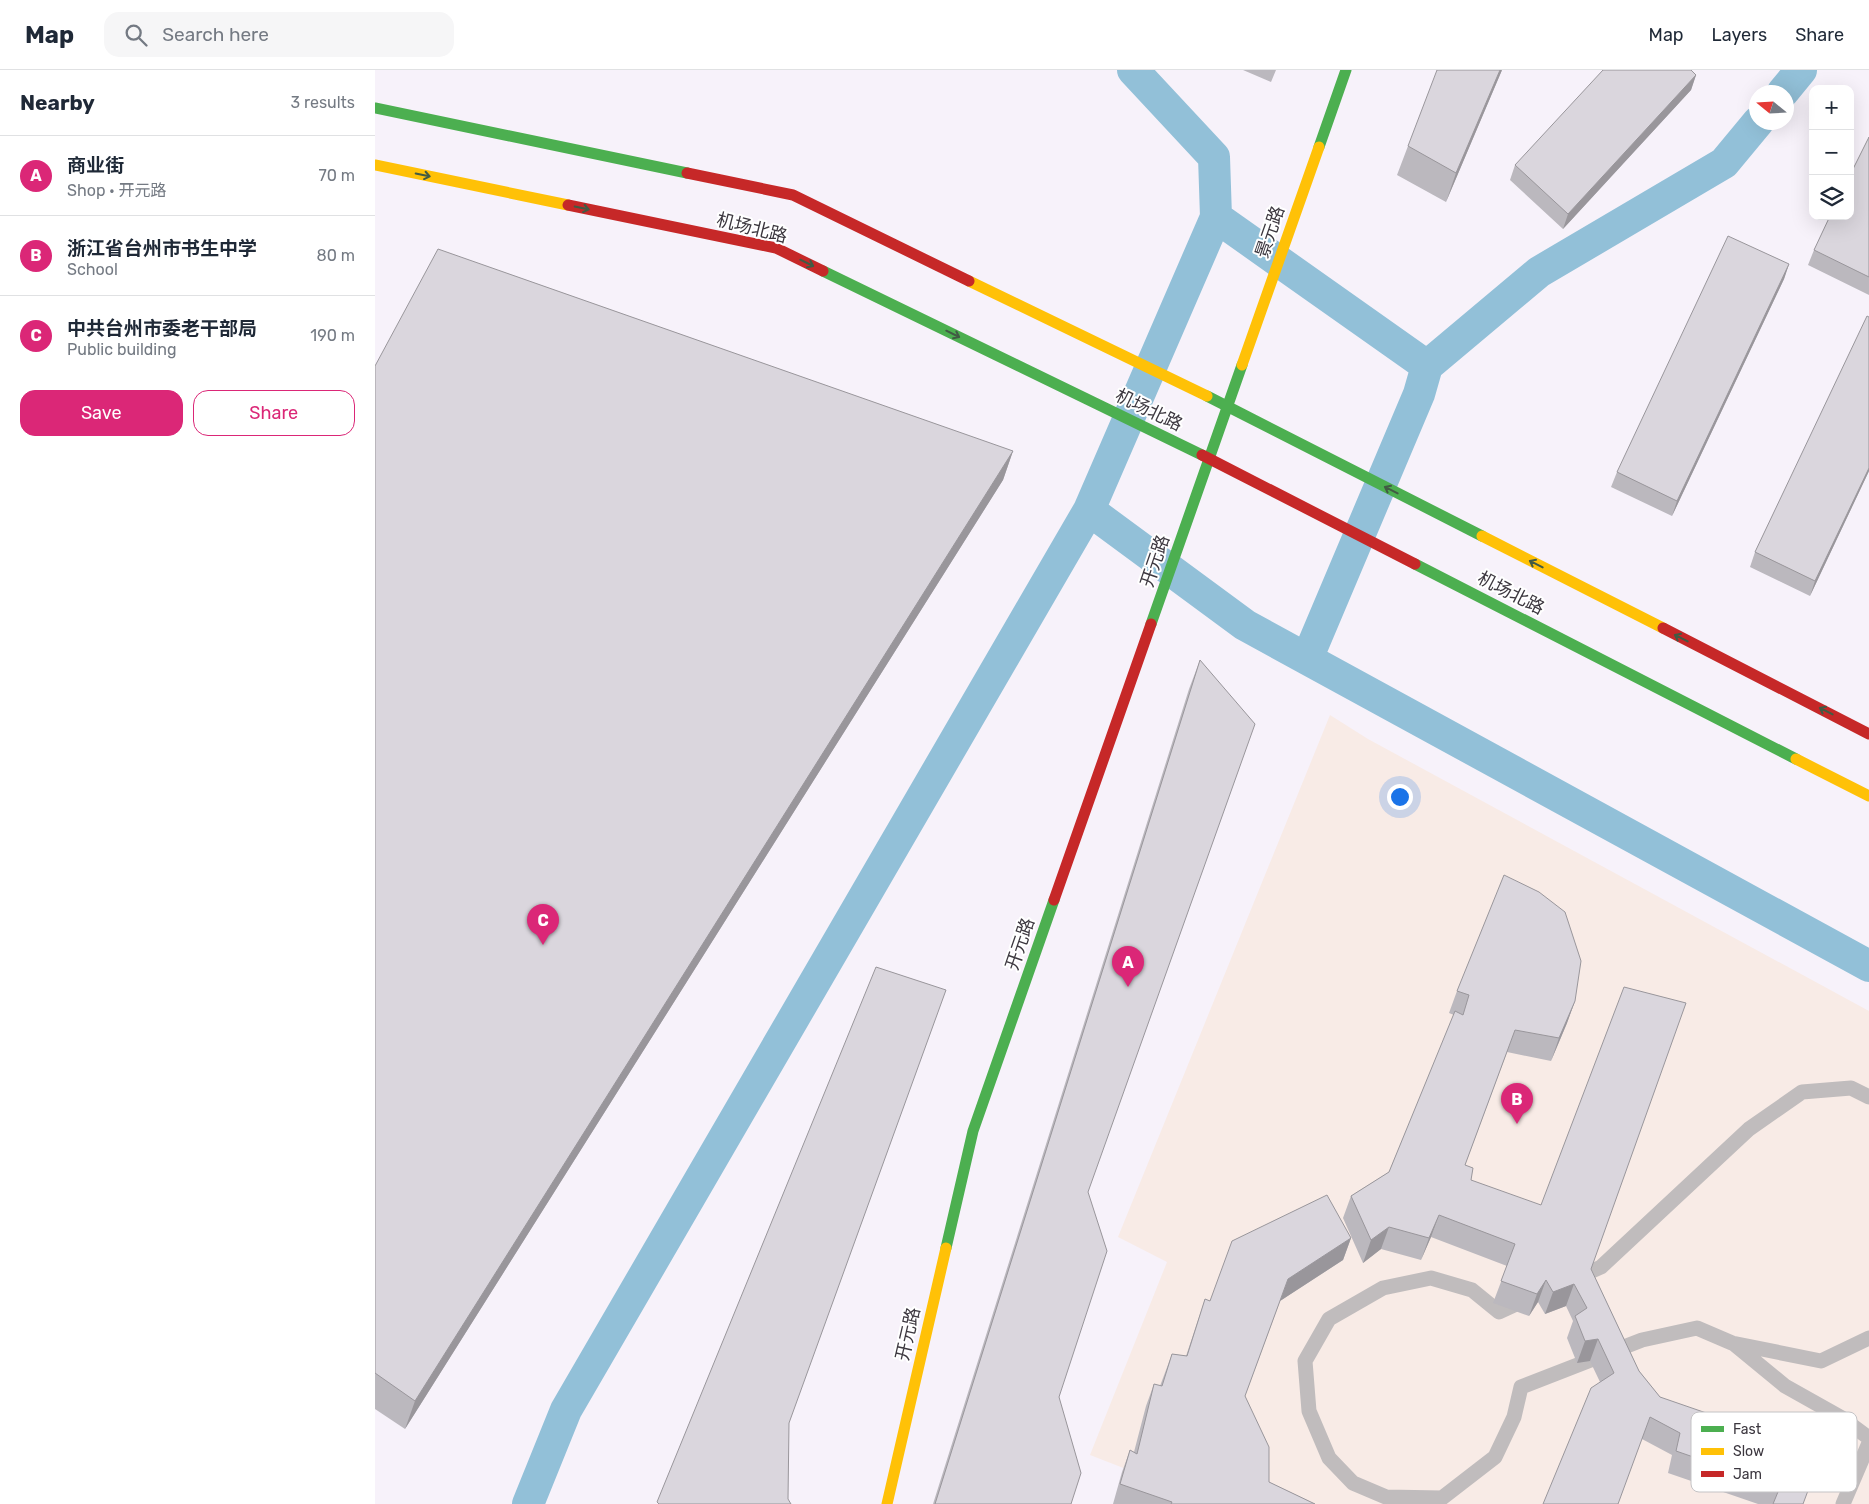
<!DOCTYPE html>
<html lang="en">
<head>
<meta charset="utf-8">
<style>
	body { margin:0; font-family:Rubik,"Noto Sans SC",sans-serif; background:#f6f6f7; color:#1f2937 }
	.controls { position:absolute; right:15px; top:15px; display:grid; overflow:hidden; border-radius:10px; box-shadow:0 5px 20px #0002 }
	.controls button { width:45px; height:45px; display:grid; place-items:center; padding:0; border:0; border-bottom:1px solid #e0e1e3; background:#fff; color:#1f2937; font:25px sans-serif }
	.compass { position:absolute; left:1374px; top:15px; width:45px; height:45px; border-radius:50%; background:#fff; box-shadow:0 5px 20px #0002; rotate:288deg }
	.you { position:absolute; left:1024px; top:726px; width:18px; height:18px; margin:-12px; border:4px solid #fff; border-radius:50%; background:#1a73e8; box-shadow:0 0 0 8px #1a73e833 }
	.badge { display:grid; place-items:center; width:32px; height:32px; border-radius:50%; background:#db2777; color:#fff; font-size:16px; font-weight:700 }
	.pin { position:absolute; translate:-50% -41px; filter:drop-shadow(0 1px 2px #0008) }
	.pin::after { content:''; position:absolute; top:26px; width:18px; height:15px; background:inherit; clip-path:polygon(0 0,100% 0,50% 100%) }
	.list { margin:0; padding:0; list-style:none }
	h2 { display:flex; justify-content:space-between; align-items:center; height:65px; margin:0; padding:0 20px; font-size:21px }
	h2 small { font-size:16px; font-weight:400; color:#747a83 }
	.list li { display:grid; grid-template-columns:32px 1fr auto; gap:15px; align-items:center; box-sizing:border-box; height:80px; padding:0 20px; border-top:1px solid #e0e1e3 }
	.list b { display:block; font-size:19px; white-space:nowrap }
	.list p { margin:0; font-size:16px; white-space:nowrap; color:#747a83 }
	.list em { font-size:16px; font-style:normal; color:#747a83 }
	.actions { display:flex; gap:10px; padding:15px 20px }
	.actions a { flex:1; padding:11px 0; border:1px solid #db2777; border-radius:15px; text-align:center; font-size:18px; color:#db2777 }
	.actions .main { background:#db2777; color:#fff }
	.icon { flex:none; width:28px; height:28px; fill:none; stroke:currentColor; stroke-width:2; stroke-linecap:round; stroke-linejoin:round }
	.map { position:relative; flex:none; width:1494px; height:1434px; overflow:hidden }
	header { display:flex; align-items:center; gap:30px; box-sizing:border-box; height:70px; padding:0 25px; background:#fff; border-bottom:1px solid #e0e1e3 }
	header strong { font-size:24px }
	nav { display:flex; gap:28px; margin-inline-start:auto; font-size:18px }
	.search { width:350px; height:45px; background:#f6f6f7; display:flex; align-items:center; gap:12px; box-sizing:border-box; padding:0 18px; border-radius:15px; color:#747a83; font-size:19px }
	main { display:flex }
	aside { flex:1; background:#fff }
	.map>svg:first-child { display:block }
	.education { fill:#f8ebe6 }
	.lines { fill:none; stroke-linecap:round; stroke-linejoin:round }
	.canal { stroke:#92c0d8; stroke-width:32 }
	.lane { stroke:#c0bcbd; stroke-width:15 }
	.fast { stroke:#4caf50; stroke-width:11 }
	.slow { stroke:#ffc107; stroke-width:11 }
	.jam { stroke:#c62828; stroke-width:11 }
	.wall { fill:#bbb8be }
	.shaded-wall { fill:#99969b }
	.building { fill:#dad6dd; stroke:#99969b }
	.oneway { stroke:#415b44 }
	.labels { text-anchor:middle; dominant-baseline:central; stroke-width:4; stroke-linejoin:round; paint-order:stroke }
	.street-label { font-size:18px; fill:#3c373f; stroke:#fff }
	.key { fill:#fff; stroke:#c4c3c5; stroke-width:1 }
	.key-label { font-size:14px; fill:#3c373f }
</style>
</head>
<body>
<header>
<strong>Map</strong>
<div class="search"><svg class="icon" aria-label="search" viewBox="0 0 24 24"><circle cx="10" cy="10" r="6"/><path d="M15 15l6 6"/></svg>Search here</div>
<nav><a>Map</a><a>Layers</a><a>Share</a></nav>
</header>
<main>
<aside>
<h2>Nearby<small>3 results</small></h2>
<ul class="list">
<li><span class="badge">A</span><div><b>商业街</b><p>Shop · 开元路</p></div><em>70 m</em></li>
<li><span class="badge">B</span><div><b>浙江省台州市书生中学</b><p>School</p></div><em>80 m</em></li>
<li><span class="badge">C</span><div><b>中共台州市委老干部局</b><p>Public building</p></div><em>190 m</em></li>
</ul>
<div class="actions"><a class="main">Save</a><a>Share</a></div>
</aside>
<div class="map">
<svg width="1494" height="1434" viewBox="0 0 1494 1434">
	<rect width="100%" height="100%" fill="#f7f2fa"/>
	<!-- education -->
	<path class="education" d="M955 645 993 669 1494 941V1434H758L769 1406 715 1385 792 1192 743 1167Z"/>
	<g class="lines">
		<!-- canal -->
		<path class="canal" d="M758 0 839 87 841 147 714 440 870 555 1494 896
			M1408 22 1426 0
			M841 147 1052 296
			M932 589 1044 324 1052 296 1164 202 1349 93 1383 52
			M153 1434 191 1340 714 440"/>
		<!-- lane -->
		<path class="lane" d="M1199 1209 1226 1197 1374 1059 1427 1022 1476 1018 1494 1027
			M1150 1230 1124 1242 1097 1220 1056 1208 1008 1218 954 1249 930 1291 934 1341 954 1388 978 1413 1011 1427 1067 1428 1120 1387 1139 1347 1146 1317 1267 1270 1322 1258 1357 1273 1446 1291 1494 1268
			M1359 1274 1410 1316 1467 1348 1494 1368
			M1468 1434 1494 1373"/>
		<!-- fast -->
		<path class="fast" d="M0 38 312 103
			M944 77 971 0
			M448 201 827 385
			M832 326 1107 466
			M1040 494 1421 689
			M776 554 867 295
			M571 1178 598 1061 679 830"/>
		<!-- slow -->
		<path class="slow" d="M0 95 193 135
			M594 211 832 326
			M867 295 944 77
			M1107 466 1288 558
			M1421 689 1494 726
			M512 1434 571 1178"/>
		<!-- jam -->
		<path class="jam" d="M312 103 418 125 594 211
			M193 135 401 178 448 201
			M827 385 1040 494
			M1288 558 1494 664
			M679 830 776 554"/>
	</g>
	<!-- wall -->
	<path class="wall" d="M868 0H901L896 12Z
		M1127 0 1071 132 1022 105 1033 76Z
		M1321 5 1316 20 1188 159 1135 110 1140 95Z
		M1494 67V225L1433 195 1439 180Z
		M1414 194 1409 209 1297 446 1236 417 1242 402Z
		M1494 247V401L1435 526 1375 497 1380 482Z
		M0 296 638 381 628 410 30 1359 0 1339Z
		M825 590 713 1122 684 1327 696 1434H558L814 619Z
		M1082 921 1200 931 1192 953 1176 991 1132 982 1090 1095 1096 1110 1216 1199 1264 1301 1285 1327 1428 1434H1383L1293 1403 1297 1385 1267 1369 1225 1312 1215 1291 1202 1293 1192 1268 1198 1251 1191 1236 1170 1244 1163 1232 1154 1246 1118 1233 1132 1196 1056 1167 1046 1190 1006 1179 988 1193 968 1148 976 1126 1014 1102 1079 945 1074 943Z
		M976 1168 968 1190 905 1231 870 1326 894 1412 940 1434H738L747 1402 755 1380 759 1382 771 1336 779 1314 785 1316 797 1284 811 1286 830 1229 835 1231Z"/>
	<!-- shaded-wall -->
	<path class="shaded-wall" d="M1125 0H1127L1071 132 1081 103Z
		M1321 5 1316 20 1188 159 1193 144Z
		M1414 194 1409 209 1297 446 1302 431Z
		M638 381 628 410 30 1359 40 1331Z
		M1494 398V401L1435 526 1440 511Z
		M1200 931 1192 953 1176 991 1184 968Z
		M1064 1145 1056 1167 1046 1190 1054 1168Z
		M1014 1157 1006 1179 988 1193 996 1170Z
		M976 1168 968 1190 905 1231 913 1209Z
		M1171 1210 1163 1232 1154 1246 1162 1224Z
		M1199 1214 1191 1236 1170 1244 1178 1222Z
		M1223 1269 1215 1291 1202 1293 1210 1271Z"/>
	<!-- building -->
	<path class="building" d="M1062 0H1125L1081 103 1033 76Z
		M1228 0H1316L1321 5 1193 144 1140 95Z
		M1494 67V207L1439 180 1455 146H1475V105Z
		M1353 166 1414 194 1302 431 1242 402Z
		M63 179 638 381 40 1331 0 1303V296Z
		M1492 246 1494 247V398L1440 511 1380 482Z
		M825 590 880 654 713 1122 732 1181 684 1327 706 1403 696 1434H560Z
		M1129 805 1164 822 1190 842 1206 891 1200 931 1184 968 1140 960 1090 1095 1098 1098 1096 1110 1166 1135 1249 917 1311 933 1216 1199 1264 1301 1285 1327 1447 1383 1428 1434H1398L1405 1417 1301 1381 1305 1363 1275 1347 1243 1434H1168L1216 1318 1239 1303 1223 1269 1210 1271 1200 1246 1212 1238 1199 1214 1178 1222 1171 1210 1162 1224 1126 1211 1140 1174 1064 1145 1054 1168 1014 1157 996 1170 976 1126 1014 1102 1080 941 1088 945 1094 925 1082 921Z
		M501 897 571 920 414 1353 413 1429 416 1434H284L282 1432Z
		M952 1125 976 1168 913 1209 870 1326 894 1377V1412L940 1434H796L797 1432 745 1414 755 1380 762 1384 779 1314 787 1316 797 1284 812 1286 830 1229 835 1231 857 1171Z"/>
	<!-- one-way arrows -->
	<defs><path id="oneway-shaft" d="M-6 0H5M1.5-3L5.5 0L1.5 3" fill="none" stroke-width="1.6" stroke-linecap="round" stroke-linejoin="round" transform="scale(1.25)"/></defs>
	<g class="oneway">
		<use href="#oneway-shaft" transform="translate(48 105) rotate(12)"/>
		<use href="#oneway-shaft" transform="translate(207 138) rotate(12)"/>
		<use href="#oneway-shaft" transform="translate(432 193) rotate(26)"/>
		<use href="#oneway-shaft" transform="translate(578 264) rotate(26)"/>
		<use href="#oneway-shaft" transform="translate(1016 420) rotate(-153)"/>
		<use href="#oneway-shaft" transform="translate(1161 494) rotate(-153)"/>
		<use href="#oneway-shaft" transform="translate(1306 568) rotate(-153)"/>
		<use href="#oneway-shaft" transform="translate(1451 641) rotate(-153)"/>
	</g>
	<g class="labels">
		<!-- street labels -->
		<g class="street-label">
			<text transform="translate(377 158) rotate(14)">机场北路</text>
			<text transform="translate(895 162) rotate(-71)">景元路</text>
			<text transform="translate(774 340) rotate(26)">机场北路</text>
			<text transform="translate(780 491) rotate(-71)">开元路</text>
			<text transform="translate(1136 523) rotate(27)">机场北路</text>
			<text transform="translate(645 874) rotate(-71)">开元路</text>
			<text transform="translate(533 1264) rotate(-77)">开元路</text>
		</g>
	</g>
	<!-- legend -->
	<rect x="1316" y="1342" width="166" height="80" rx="8" class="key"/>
	<rect x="1326" y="1356" width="23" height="6" fill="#4caf50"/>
	<rect x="1326" y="1378" width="23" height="7" fill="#ffc107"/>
	<rect x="1326" y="1401" width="23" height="6" fill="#c62828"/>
	<g class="key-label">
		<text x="1358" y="1364">Fast</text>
		<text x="1358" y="1386">Slow</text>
		<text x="1358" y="1409">Jam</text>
	</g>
</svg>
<div class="controls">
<button>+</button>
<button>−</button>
<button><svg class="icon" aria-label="layers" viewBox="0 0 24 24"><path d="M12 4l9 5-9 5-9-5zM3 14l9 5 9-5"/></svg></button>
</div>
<svg class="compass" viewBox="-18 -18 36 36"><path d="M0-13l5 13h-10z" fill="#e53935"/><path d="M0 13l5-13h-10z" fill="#747a83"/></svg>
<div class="you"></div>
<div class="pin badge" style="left:753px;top:917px">A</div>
<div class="pin badge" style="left:1142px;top:1054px">B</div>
<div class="pin badge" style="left:168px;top:875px">C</div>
</div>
</main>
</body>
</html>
